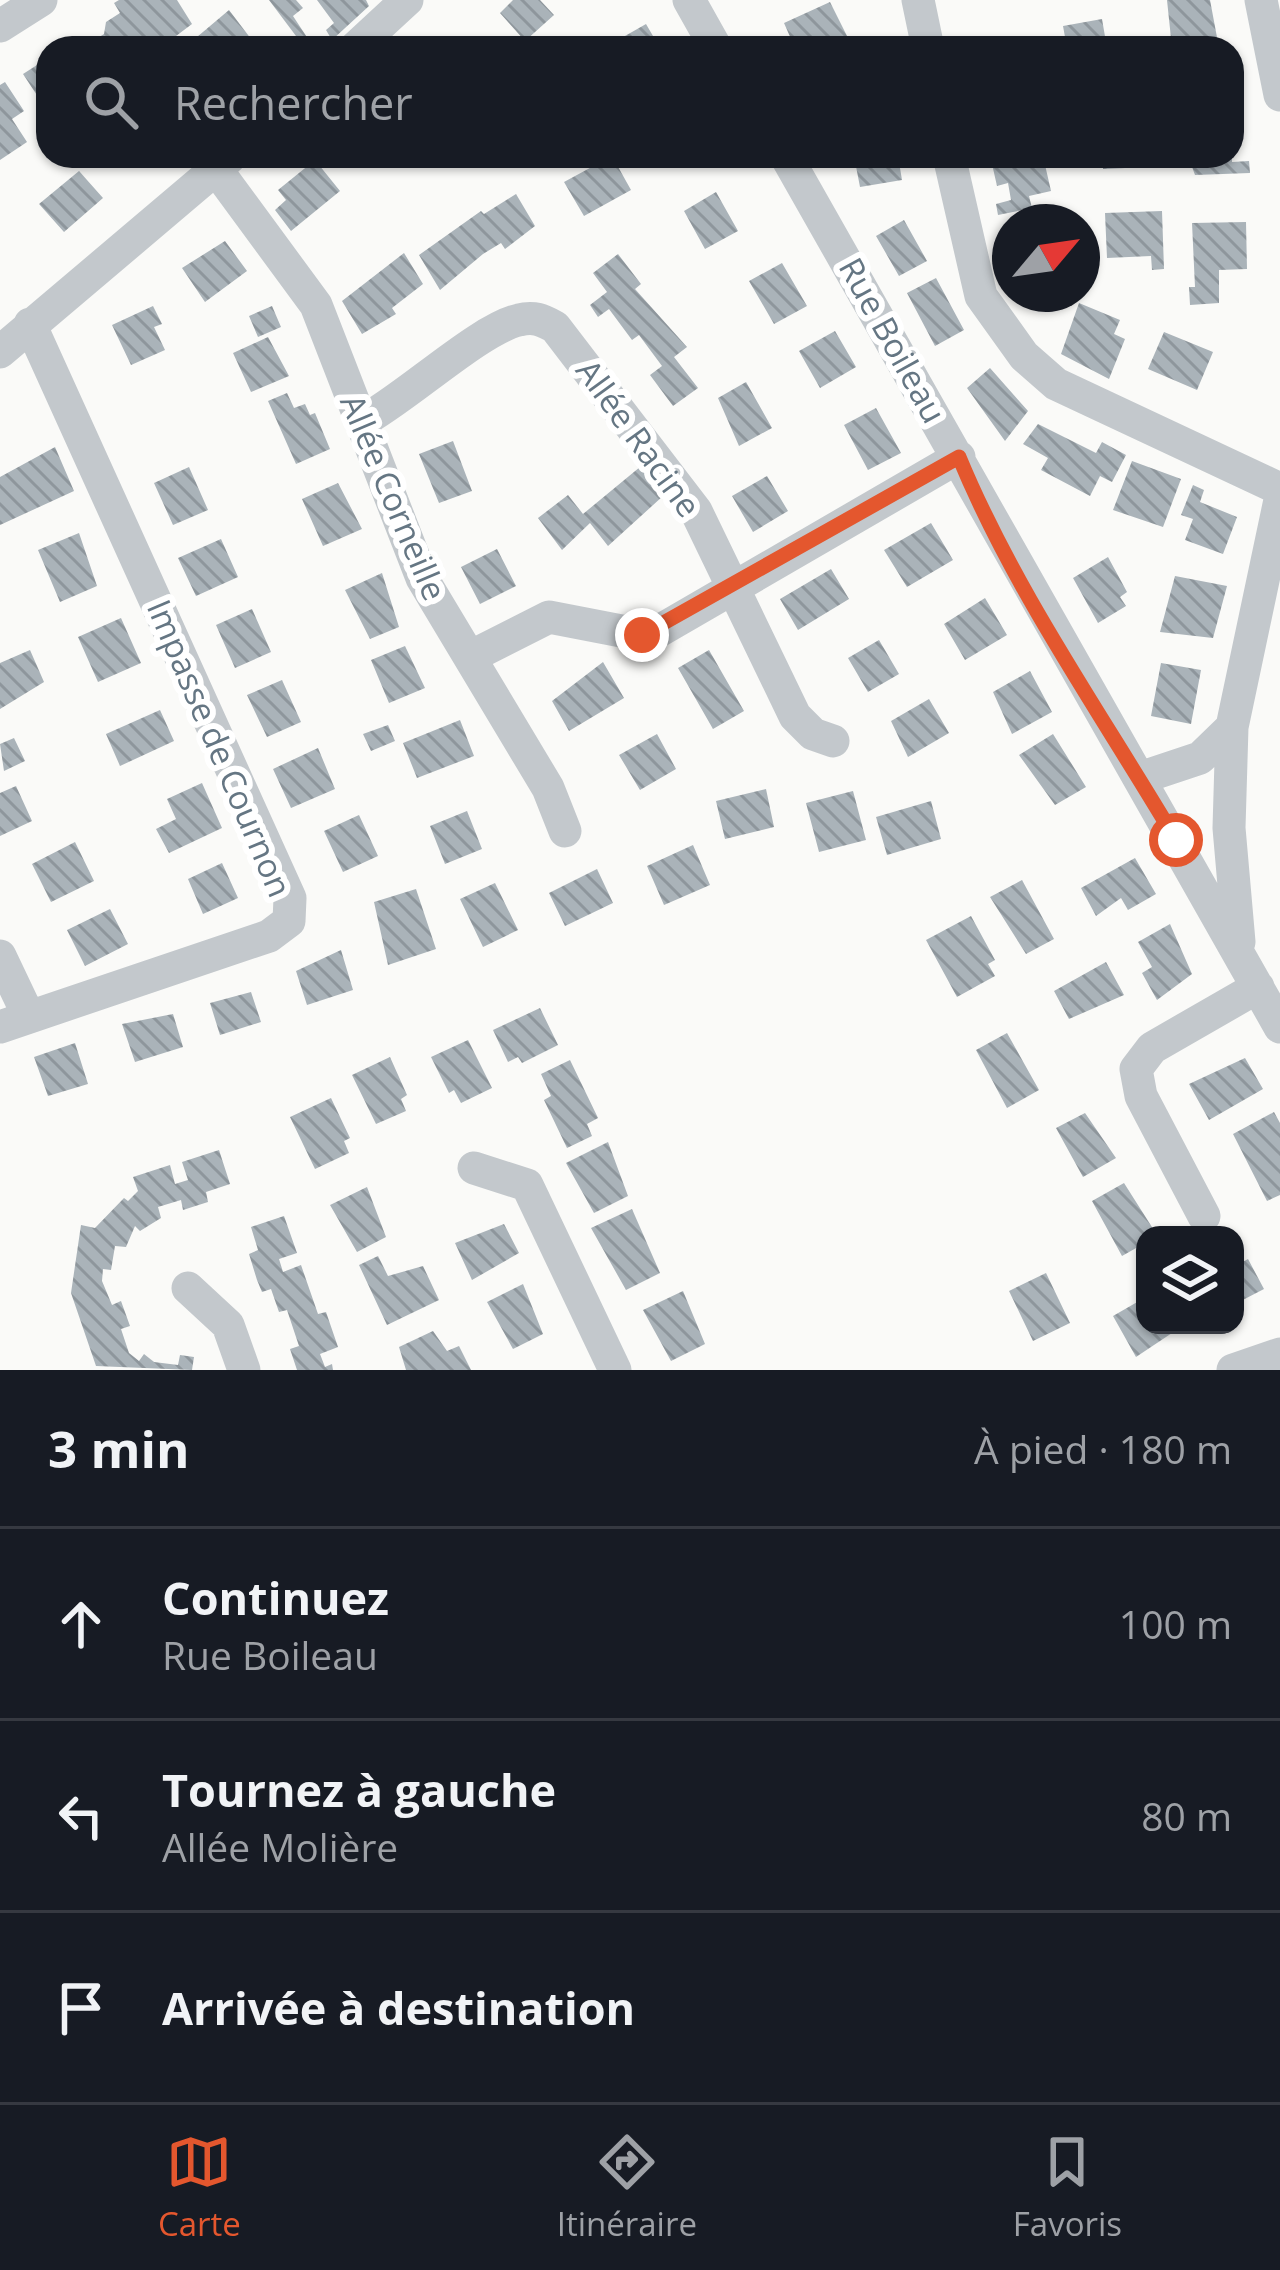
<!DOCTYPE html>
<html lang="fr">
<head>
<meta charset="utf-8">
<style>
	body { margin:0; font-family:"Open Sans",sans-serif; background:#242831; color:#f1f3f6 }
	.controls { position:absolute; right:36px; bottom:36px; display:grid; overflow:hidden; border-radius:24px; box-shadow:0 3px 9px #0004 }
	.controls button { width:108px; height:108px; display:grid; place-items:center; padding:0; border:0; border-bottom:3px solid #363941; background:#171b24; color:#f1f3f6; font:60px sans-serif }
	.compass { position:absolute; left:992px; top:204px; width:108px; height:108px; border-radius:50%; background:#171b24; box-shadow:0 3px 9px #0004; rotate:61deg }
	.stop { position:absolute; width:36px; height:36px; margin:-27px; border:9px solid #e4572e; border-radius:50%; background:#fff }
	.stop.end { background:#e4572e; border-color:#fff; box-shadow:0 3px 12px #0008 }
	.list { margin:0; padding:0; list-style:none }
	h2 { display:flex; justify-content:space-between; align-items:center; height:156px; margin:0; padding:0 48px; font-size:51px }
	h2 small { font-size:39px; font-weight:400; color:#9ea1a6 }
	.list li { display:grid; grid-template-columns:78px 1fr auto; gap:36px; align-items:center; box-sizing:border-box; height:192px; padding:0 48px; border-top:3px solid #363941 }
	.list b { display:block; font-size:45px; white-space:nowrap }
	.list p { margin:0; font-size:39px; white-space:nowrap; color:#9ea1a6 }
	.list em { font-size:39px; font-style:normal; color:#9ea1a6 }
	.icon { flex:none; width:66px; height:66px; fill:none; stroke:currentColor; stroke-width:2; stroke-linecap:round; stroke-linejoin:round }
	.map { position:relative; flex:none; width:1280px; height:1370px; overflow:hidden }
	.search { position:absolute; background:#171b24; box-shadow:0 3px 9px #0004; left:36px; right:36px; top:36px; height:132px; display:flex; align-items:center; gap:30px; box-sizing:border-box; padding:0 42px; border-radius:36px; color:#9ea1a6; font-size:45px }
	.sheet { height:732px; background:#171b24 }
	nav { display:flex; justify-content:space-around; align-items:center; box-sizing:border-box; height:168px; border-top:3px solid #363941; background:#171b24; font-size:33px; color:#9ea1a6 }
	nav a { display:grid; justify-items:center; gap:6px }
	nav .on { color:#e4572e }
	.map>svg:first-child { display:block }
	.building { fill:url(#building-back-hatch) }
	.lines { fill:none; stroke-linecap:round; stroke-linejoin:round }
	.minor { stroke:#c3c8cc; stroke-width:33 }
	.route { stroke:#e4572e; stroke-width:15 }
	.labels { text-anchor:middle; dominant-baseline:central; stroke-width:12; stroke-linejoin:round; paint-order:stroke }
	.street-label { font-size:33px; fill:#657683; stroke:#fff }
</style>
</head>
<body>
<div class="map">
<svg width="1280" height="1370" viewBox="0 0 1280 1370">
	<defs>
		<pattern id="building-back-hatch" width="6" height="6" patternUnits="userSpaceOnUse" patternTransform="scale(3)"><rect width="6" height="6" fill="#aab3b9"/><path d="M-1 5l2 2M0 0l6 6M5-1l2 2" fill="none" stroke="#8e969c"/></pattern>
	</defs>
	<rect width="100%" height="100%" fill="#fafaf8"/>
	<!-- building -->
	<path class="building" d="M119 0H177L192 24 160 48H82L104 34 106 22 120 13 114 3Z
		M269 0H296L303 8 293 16 314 48H305Z
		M317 0H366L369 6 332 40 326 30 334 23Z
		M513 0H540L554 15 525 41 500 13Z
		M1167 0H1210L1219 48H1172Z
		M830 2 853 48H795L784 23Z
		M229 10 258 48H184Z
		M1102 19 1107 48H1067L1063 26Z
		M646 24 660 48H604Z
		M48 58V112L23 74Z
		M5 82 24 111 12 119 27 142 0 160V85Z
		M612 156 631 190 584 216 564 182Z
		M854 156H898L902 180 860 187Z
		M1023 156H1043L1051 191 1029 196 1032 208 998 215 996 204 1011 200 1008 183 997 186 992 164Z
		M1103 156H1147V167L1103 169Z
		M1188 156H1232V162L1249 161 1250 173 1195 175Z
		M315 160 340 191 291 231 275 210 286 200 278 190Z
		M79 171 103 198 64 232 39 204Z
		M716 192 738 231 705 249 684 211Z
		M516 194 535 226 505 249 501 243 483 254 440 290 419 255 481 211 484 214Z
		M1162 211 1164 269 1152 270 1151 256 1107 258 1105 213Z
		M904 220 927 261 899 276 876 236Z
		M1246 222 1247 269 1219 270V303L1190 305 1189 287H1195L1192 223Z
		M225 241 247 271 205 302 182 268Z
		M404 253 423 284 392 308 396 314 362 334 342 301Z
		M618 254 641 284 635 289 687 347 674 357 698 388 673 406 650 375 662 366 639 335 632 340 609 309 598 317 590 305 607 292 593 273Z
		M782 263 807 306 774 324 749 281Z
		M936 278 964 330 935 346 907 293Z
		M1079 303 1120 320 1114 334 1125 339 1109 379 1061 354Z
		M153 306 162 324 154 327 165 350 131 365 112 325Z
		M272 306 281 327 258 337 249 316Z
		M835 331 856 367 820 388 799 351Z
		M1164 332 1213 352 1197 390 1148 369Z
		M268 337 289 376 251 392 233 353Z
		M990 368 1028 411 1005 441 967 388Z
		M746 382 772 428 739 446 718 398Z
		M287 393 294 408 305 404 310 415 315 413 330 449 296 464 268 401Z
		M876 408 901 453 868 470 844 425Z
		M1038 424 1096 453 1102 442 1126 455 1112 482 1100 476 1090 496 1041 470 1048 458 1023 444Z
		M453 441 472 491 439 503 419 454Z
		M55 447 74 491 0 525V477Z
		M1132 461 1181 479 1163 527 1113 510Z
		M189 467 208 510 173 525 154 483Z
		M640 467 663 496 608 546 590 523 562 550 538 518 568 495 583 514Z
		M767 476 788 511 753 532 732 496Z
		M338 483 362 529 323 546 302 499Z
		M1193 485 1204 490 1200 502 1237 517 1223 554 1185 540 1193 519 1181 515Z
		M931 523 953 560 907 587 884 550Z
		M79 533 97 586 60 602 38 550Z
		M221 539 238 577 196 596 178 558Z
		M497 549 516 586 480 604 461 567Z
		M1108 557 1127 592 1120 597 1126 606 1098 623 1073 578Z
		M831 569 849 599 798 630 780 599Z
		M382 573 399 627 370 639 345 590Z
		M1175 576 1227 586 1213 638 1160 632Z
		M985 598 1007 635 965 660 944 624Z
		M252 609 271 652 235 668 216 625Z
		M121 618 141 663 98 682 78 637Z
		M879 640 899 674 868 692 848 658Z
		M405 646 425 688 389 703 371 660Z
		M30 650 44 682 0 709V663Z
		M709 650 744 711 713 729 678 668Z
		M603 662 624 698 569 731 552 701Z
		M1161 663 1201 670 1191 724 1151 716Z
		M1030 671 1052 712 1012 734 993 692Z
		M282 680 301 722 267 737 247 695Z
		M929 699 949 733 908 757 891 721Z
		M160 710 174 741 120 766 106 734Z
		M460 720 474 756 417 778 403 743Z
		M388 725 395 741 371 751 363 734Z
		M657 734 676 769 640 790 619 755Z
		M1053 734 1086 787 1055 805 1019 755Z
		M14 738 25 761 4 771 0 744Z
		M318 748 335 789 291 808 273 769Z
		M202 783 222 828 169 853 156 829 176 819 167 799Z
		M16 786 32 821 0 836V793Z
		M766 789 774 827 725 839 716 801Z
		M853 791 866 840 819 852 806 803Z
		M931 801 941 839 887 855 876 817Z
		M467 811 482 849 445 864 430 826Z
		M359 815 378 856 343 872 324 831Z
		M75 842 94 881 51 902 32 864Z
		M693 845 710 885 664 905 647 866Z
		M1135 858 1156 894 1128 910 1121 898 1096 916 1081 888Z
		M222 863 238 898 203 914 188 879Z
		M597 869 613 903 565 926 549 893Z
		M1022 880 1054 939 1026 954 990 897Z
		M495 883 518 930 483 947 460 899Z
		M416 889 436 949 388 965 374 902Z
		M110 909 128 944 85 966 67 930Z
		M971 916 995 960 988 964 995 976 957 997 926 940Z
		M1170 924 1192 974 1157 1000 1142 973 1152 967 1138 942Z
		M341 950 353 990 307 1005 296 971Z
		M1106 962 1124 995 1069 1019 1054 991Z
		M251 992 261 1022 220 1035 210 1003Z
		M540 1008 558 1045 522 1063 518 1057 508 1062 493 1030Z
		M173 1014 183 1047 135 1062 122 1024Z
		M1007 1033 1039 1090 1007 1108 976 1050Z
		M468 1040 492 1088 461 1103 454 1090 449 1093 431 1057Z
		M75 1043 88 1084 48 1096 34 1057Z
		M390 1057 407 1095 401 1099 406 1111 376 1124 352 1075Z
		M1245 1058 1263 1089 1209 1120 1189 1084Z
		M570 1060 598 1118 587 1124 592 1136 567 1148 544 1100 551 1096 541 1074Z
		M331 1098 350 1138 344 1141 349 1153 315 1169 290 1117Z
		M1274 1112 1280 1123V1195L1267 1201 1233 1134Z
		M1085 1113 1116 1158 1083 1177 1056 1128Z
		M608 1142 628 1196 594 1213 566 1163Z
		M219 1150 230 1184 206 1192 208 1202 183 1210 181 1200 158 1207 161 1218 140 1231 135 1226 126 1247 115 1246 111 1270 103 1269 102 1281 112 1305 121 1301 130 1326 121 1329 129 1353 139 1361 144 1354 154 1362 178 1365 180 1355 194 1357 192 1370 96 1366 71 1293 81 1225 95 1228 124 1198 128 1201 138 1191 133 1177 170 1165 175 1184 188 1180 182 1162Z
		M1124 1183 1157 1235H1145V1243L1122 1256 1092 1201Z
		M367 1187 386 1237 357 1252 330 1205Z
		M632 1209 660 1273 626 1290 591 1228Z
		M284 1216 297 1253 279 1259 283 1272 301 1265 318 1314 326 1312 338 1347 320 1354 325 1367 332 1364 333 1370H297L290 1349 299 1346 287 1310 279 1312 271 1289 262 1292 257 1280 249 1254 258 1250 251 1227Z
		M504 1224 519 1253 472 1280 455 1243Z
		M378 1256 388 1276 423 1266 439 1300 387 1325 359 1265Z
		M1248 1259 1264 1289 1235 1304V1266Z
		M1046 1273 1070 1323 1033 1341 1009 1291Z
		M523 1284 543 1334 513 1349 487 1302Z
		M683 1291 705 1344 671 1361 643 1310Z
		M1139 1301 1145 1302V1325H1184L1136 1357 1113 1316Z
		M433 1331 447 1351 459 1346 471 1370H406L399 1347Z"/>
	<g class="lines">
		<!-- minor -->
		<path class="minor" d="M689 0 716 48
			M918 0 928 48
			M1261 0 1280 95
			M0 26 41 0
			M355 48 407 0
			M786 156 1280 1027
			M949 156 981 296 1024 356 1056 384 1280 489
			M216 169 316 305 422 578 548 788 565 831
			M0 352 230 157
			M361 422C405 399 479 329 519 320 534 316 542 320 555 327L696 511 795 716 813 734 833 741
			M470 657 549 617 642 635 659 631 959 457
			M1140 778 1200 758 1232 727
			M1239 942 1229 828 1232 727 1280 500
			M0 956 29 1017
			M0 1027 269 936 289 921 290 898 30 324
			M474 1168 527 1185 615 1370
			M1204 1216 1141 1096 1136 1069 1152 1048 1258 987
			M188 1288 228 1325 244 1370
			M1233 1370 1280 1354"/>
	</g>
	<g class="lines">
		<!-- route -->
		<path class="route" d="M642 635 959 457C1015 592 1102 715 1176 840"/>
	</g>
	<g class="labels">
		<!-- street labels -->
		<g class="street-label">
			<text transform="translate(893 340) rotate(61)">Rue Boileau</text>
			<text transform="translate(639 438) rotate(54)">Allée Racine</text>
			<text transform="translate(394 497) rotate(67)">Allée Corneille</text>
			<text transform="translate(220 748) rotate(67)">Impasse de Cournon</text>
		</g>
	</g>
</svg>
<div class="controls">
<button><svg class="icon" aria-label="layers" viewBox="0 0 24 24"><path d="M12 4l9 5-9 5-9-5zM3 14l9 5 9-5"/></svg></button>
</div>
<svg class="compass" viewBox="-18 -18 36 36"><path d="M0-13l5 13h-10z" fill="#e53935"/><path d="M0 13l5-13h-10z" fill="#9ea1a6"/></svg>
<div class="stop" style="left:1176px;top:840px"></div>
<div class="stop end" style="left:642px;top:635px"></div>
<div class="search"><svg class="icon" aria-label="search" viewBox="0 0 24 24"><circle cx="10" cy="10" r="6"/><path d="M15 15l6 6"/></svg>Rechercher</div>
</div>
<section class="sheet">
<h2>3 min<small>À pied · 180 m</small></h2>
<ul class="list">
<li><svg class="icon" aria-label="ahead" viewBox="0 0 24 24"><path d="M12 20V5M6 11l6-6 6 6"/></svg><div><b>Continuez</b><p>Rue Boileau</p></div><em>100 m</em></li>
<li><svg class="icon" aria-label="left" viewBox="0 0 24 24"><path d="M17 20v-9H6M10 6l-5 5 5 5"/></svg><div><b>Tournez à gauche</b><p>Allée Molière</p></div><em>80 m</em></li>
<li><svg class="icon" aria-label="arrive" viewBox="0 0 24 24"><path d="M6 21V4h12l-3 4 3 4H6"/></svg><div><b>Arrivée à destination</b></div></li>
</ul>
</section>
<nav>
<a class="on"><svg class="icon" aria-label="map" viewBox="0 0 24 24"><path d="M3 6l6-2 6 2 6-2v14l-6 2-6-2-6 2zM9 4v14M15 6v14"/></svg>Carte</a>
<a><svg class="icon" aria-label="directions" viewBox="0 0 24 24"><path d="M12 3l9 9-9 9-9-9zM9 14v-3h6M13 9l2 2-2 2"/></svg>Itinéraire</a>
<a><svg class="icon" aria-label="saved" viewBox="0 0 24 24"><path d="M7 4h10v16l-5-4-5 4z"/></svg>Favoris</a>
</nav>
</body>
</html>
